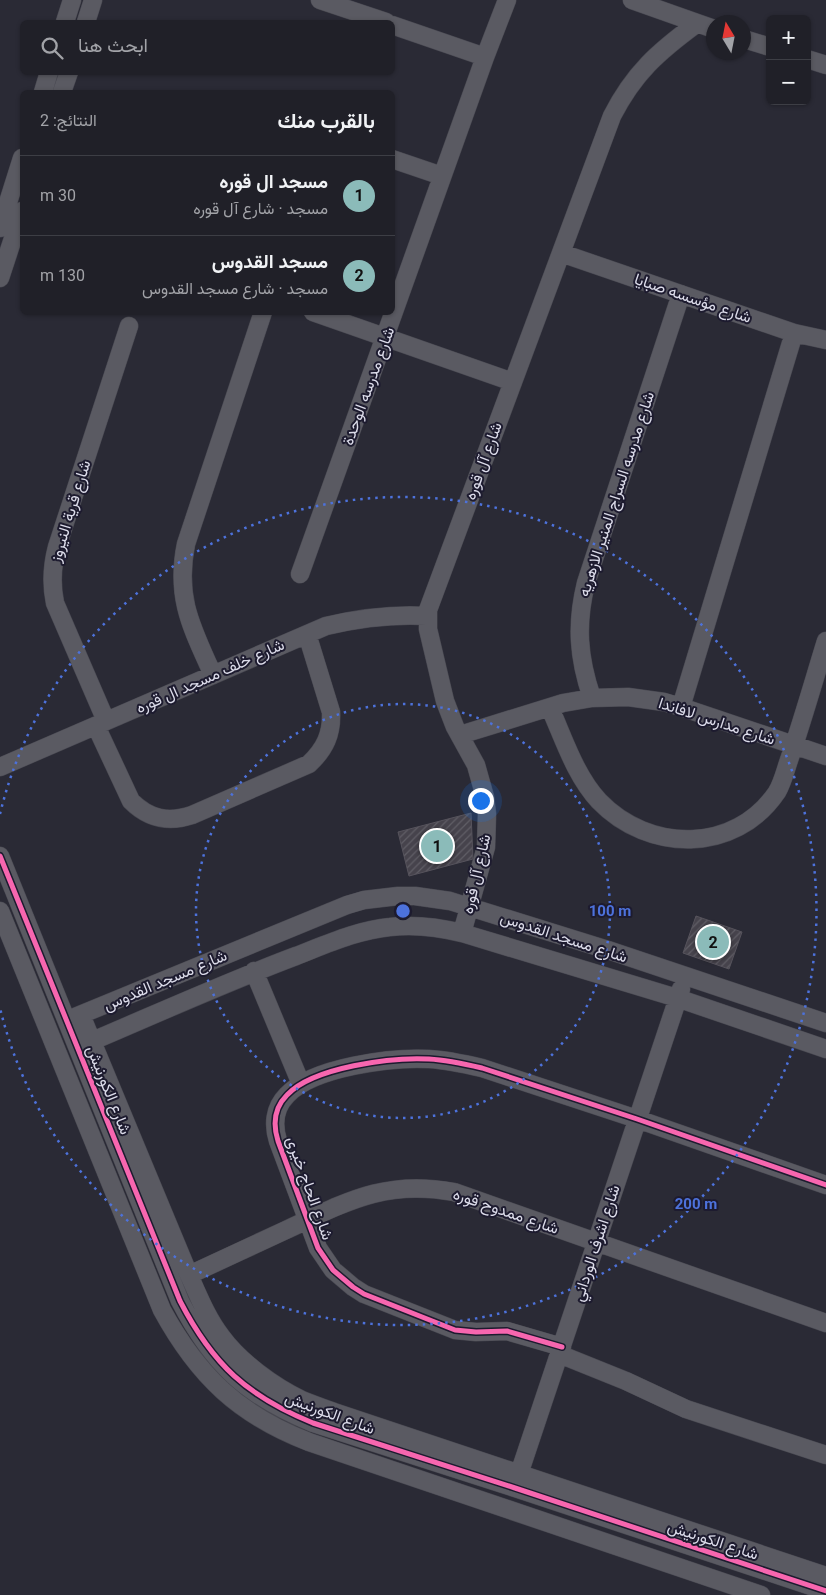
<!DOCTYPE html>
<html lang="ar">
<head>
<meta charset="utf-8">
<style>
	body { margin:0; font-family:Roboto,Vazirmatn,sans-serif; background:#282830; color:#f1f3f6; direction:rtl }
	.controls { position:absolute; right:15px; top:15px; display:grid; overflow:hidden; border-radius:8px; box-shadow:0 1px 4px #0004 }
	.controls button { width:45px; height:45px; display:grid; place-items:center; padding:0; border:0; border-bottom:1px solid #3d3e45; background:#202028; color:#f1f3f6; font:25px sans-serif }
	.compass { position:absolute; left:706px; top:15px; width:45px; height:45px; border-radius:50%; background:#202028; box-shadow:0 1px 4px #0004; rotate:350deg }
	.you { position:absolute; left:480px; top:800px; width:18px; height:18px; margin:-12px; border:4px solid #fff; border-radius:50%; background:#1a73e8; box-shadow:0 0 0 8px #1a73e833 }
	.badge { display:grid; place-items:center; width:32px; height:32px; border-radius:50%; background:#8bbbb9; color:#111; font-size:16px; font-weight:700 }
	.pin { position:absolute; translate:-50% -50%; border:2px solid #fff; box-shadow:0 1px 5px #0006 }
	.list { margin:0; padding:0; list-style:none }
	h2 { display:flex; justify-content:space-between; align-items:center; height:65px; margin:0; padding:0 20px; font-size:21px }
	h2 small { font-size:16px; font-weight:400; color:#a2a3a8 }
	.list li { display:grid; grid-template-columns:32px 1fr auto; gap:15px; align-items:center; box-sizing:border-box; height:80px; padding:0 20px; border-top:1px solid #3d3e45 }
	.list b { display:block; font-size:19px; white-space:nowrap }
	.list p { margin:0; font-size:16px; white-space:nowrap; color:#a2a3a8 }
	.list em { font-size:16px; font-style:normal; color:#a2a3a8 }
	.icon { flex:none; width:28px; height:28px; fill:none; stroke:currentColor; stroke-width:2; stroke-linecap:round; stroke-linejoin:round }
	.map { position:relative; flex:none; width:826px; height:1595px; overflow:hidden; direction:ltr }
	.search { position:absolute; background:#202028; box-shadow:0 1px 4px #0004; left:20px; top:20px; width:375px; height:55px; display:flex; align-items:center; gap:12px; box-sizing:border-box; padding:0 18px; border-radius:8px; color:#a2a3a8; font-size:19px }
	.panel { position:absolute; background:#202028; box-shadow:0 1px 4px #0004; left:20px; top:90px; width:375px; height:225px; border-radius:8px; direction:rtl }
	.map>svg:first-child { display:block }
	.building { fill:url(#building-hatch); stroke:#56535c }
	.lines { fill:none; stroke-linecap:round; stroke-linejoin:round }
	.minor-casing { stroke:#484851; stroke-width:19 }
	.minor { stroke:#5a5a62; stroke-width:18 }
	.cycleway-casing { stroke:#1d1b2f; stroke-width:8 }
	.cycleway { stroke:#f766af; stroke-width:5 }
	.ring { fill:none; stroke:#4d72dc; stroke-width:2.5; stroke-dasharray:2.5 5 }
	.labels { text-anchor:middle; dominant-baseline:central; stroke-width:4; stroke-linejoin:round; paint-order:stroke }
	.street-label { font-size:16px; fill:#dcdcea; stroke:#1d1b2f }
	.centre { fill:#4d72dc; stroke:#1d1b2f; stroke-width:2.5 }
	.ring-label { font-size:15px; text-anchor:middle; font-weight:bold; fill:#4d72dc; stroke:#1d1b2f; stroke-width:4; stroke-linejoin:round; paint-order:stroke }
</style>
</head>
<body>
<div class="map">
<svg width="826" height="1595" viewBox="0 0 826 1595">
	<defs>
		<pattern id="building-hatch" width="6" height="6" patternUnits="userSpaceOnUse" patternTransform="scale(1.25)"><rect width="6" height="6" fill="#46434c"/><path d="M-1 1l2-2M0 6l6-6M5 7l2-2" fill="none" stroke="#605e66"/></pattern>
	</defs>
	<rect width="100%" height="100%" fill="#2a2a35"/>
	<!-- building -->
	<path class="building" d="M471 813 473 859 409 876 398 832Z
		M696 916 742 932 729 969 683 953Z"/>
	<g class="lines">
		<defs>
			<path id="minor" d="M320 0 386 22
				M632 0 714 29
				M65 22 72 0
				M86 22 93 0
				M392 25 485 57
				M744 39 770 47
				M807 59 826 65
				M43 92 49 72
				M62 92 69 72
				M392 159 442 176
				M0 228 22 158
				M561 253 794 333 826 340
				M0 278 22 211
				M313 312 513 382
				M300 574 485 57 507 0
				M213 675C192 628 175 598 186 544L263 312
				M592 698C578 657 576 624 586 583L681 294
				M681 707 794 333
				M550 708C564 739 575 775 599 801 649 853 735 854 777 792 783 782 786 768 790 757 803 719 814 680 826 641
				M106 721 55 603C51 584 52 566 57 547L129 326
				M96 726 131 801C149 819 168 823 192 815L309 764C325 749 332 734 331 712L307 634
				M460 735 563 703 592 698 628 697 664 702 681 707 826 756
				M0 767 326 626C360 618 393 614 427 616
				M0 856 180 1301C213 1365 247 1396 313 1423L515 1488 826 1591
				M0 911 162 1310C198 1376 239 1415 309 1442L761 1595
				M462 933 486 847 487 814 485 797 476 765 455 727 445 701 428 629V610L612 116C634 73 658 52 696 24
				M254 971 301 1084
				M81 1015 189 1275C198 1295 207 1318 221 1336 240 1362 273 1386 302 1400 312 1404 323 1408 334 1412L826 1576
				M70 1019 347 905 364 900 398 896H415L450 901 608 950 826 1023
				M83 1045C154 1015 224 983 296 956 327 944 358 930 390 927 415 924 438 927 462 933L677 998 826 1049
				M189 1275C221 1260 254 1245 286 1230 346 1202 385 1179 454 1192L826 1323
				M562 1347 507 1331 476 1332 455 1330 364 1294 353 1287 333 1270 318 1248 278 1141C273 1125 274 1108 287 1095 313 1067 392 1057 429 1059 447 1060 465 1064 482 1068L637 1119 826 1185
				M559 1354 626 1381 686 1409 826 1455
				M516 1483 681 989"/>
		</defs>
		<!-- minor casing -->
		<use href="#minor" class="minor-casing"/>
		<!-- minor -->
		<use href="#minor" class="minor"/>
		<defs>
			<path id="cycleway" d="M0 856 180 1301C213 1365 247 1396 313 1423L515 1488 826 1591
				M562 1347 507 1331 476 1332 455 1330 364 1294 353 1287 333 1270 318 1248 278 1141C273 1125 274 1108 287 1095 313 1067 392 1057 429 1059 447 1060 465 1064 482 1068L637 1119 826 1185"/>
		</defs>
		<!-- cycleway casing -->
		<use href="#cycleway" class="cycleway-casing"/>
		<!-- cycleway -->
		<use href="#cycleway" class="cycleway"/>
	</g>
	<!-- distance rings -->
	<g class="ring">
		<circle cx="403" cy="911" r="207"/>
		<path d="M0 814A414 414 0 1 1 0 1008"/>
	</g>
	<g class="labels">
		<!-- street labels -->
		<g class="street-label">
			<text transform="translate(693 298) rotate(19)">شارع مؤسسه صبايا</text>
			<text transform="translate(368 386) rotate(-70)">شارع مدرسه الوحدة</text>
			<text transform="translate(483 461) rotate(-70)">شارع آل قوره</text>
			<text transform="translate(616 494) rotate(-72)">شارع مدرسه السراج المنير الازهريه</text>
			<text transform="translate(70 511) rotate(-73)">شارع قرية النيروز</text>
			<text transform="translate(210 676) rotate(-24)">شارع خلف مسجد ال قوره</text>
			<text transform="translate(717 721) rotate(18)">شارع مدارس لافاندا</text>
			<text transform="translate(476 874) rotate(-77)">شارع آل قوره</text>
			<text transform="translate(564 937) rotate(18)">شارع مسجد القدوس</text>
			<text transform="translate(165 980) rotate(-23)">شارع مسجد القدوس</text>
			<text transform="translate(109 1090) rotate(68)">شارع الكورنيش</text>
			<text transform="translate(310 1188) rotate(70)">شارع الحاج خيرى</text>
			<text transform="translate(506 1211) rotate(19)">شارع ممدوح قوره</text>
			<text transform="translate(596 1243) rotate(-72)">شارع اشرف الورداني</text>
			<text transform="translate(330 1413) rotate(20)">شارع الكورنيش</text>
			<text transform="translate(713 1540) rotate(18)">شارع الكورنيش</text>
		</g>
	</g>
	<circle cx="403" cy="911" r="8" class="centre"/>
	<g class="ring-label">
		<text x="610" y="916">100 m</text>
		<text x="696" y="1209">200 m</text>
	</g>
</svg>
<div class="controls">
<button>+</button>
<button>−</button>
</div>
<svg class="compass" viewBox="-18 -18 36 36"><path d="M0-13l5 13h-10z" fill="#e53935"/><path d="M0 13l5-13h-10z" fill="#a2a3a8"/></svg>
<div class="you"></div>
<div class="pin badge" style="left:437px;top:846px">1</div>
<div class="pin badge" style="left:713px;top:942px">2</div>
<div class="search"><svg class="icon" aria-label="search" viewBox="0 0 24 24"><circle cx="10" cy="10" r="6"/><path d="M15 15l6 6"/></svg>ابحث هنا</div>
<section class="panel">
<h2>بالقرب منك<small>النتائج: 2</small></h2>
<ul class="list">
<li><span class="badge">1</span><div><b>مسجد ال قوره</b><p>مسجد · شارع آل قوره</p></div><em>30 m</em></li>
<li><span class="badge">2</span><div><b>مسجد القدوس</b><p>مسجد · شارع مسجد القدوس</p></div><em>130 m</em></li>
</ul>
</section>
</div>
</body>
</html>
